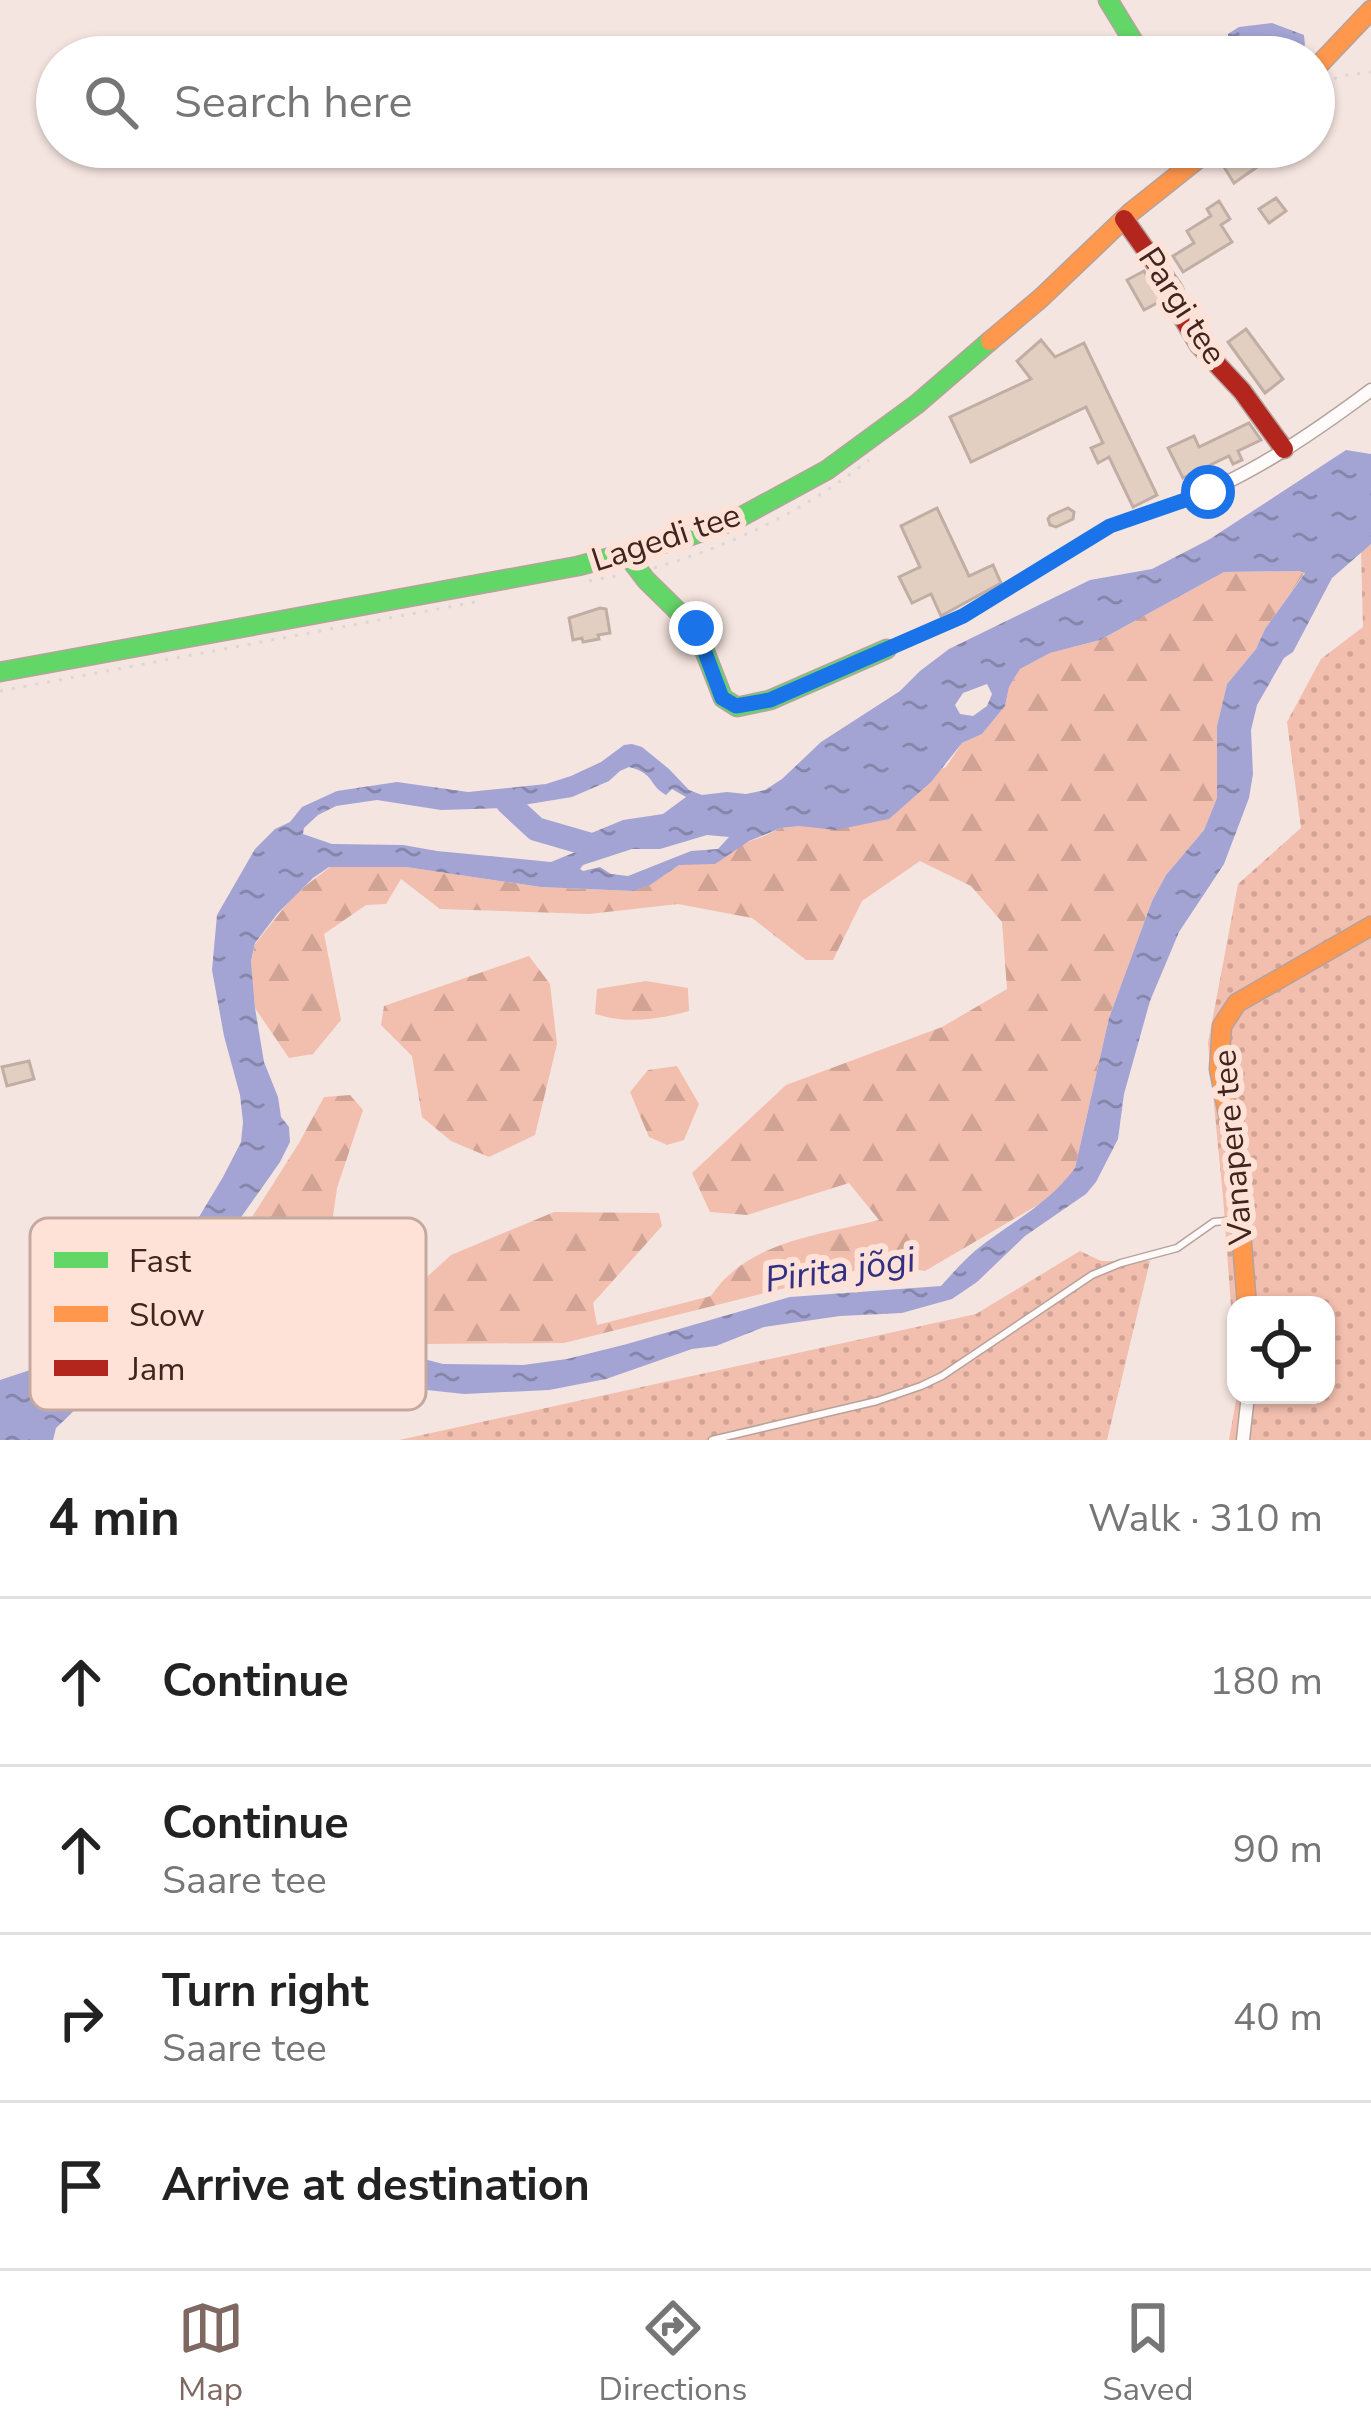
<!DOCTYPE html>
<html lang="en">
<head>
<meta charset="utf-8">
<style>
	body { margin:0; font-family:"Nunito Sans",sans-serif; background:#f2f2f2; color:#222 }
	.controls { position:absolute; right:36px; bottom:36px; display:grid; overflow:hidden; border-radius:24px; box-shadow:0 3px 9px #0004 }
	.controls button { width:108px; height:108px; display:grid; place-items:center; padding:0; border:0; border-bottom:3px solid #e0e0e0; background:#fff; color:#222; font:60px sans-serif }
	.stop { position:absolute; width:36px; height:36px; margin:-27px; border:9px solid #1a73e8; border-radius:50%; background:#fff }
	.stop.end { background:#1a73e8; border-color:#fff; box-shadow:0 3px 12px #0008 }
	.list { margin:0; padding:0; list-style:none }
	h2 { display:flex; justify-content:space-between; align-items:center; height:156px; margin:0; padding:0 48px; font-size:51px }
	h2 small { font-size:39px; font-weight:400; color:#767676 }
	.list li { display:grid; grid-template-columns:78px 1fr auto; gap:36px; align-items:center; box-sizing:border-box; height:168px; padding:0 48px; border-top:3px solid #e0e0e0 }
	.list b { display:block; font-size:45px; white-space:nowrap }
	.list p { margin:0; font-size:39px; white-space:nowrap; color:#767676 }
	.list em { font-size:39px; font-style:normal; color:#767676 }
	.icon { flex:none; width:66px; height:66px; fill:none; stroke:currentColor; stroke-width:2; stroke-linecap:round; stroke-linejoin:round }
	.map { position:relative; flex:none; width:1371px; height:1440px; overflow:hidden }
	.search { position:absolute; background:#fff; box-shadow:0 3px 9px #0004; left:36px; right:36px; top:36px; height:132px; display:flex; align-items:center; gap:30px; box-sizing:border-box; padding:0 42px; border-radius:66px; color:#767676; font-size:45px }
	.sheet { height:828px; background:#fff }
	nav { display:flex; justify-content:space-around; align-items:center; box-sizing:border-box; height:168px; border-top:3px solid #e0e0e0; background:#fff; font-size:33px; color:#767676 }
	nav a { display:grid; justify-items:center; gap:6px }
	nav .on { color:#7f6861 }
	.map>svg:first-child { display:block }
	.grass { fill:url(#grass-dots) }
	.forest { fill:url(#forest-firs) }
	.water { fill:url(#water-ripples); fill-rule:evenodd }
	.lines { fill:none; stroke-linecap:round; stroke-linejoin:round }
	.river { stroke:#a3a4d3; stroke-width:24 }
	.building { fill:#e3cec2; stroke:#c0aea4; stroke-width:3 }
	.lane-casing { stroke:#b5a29c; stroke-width:9 }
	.street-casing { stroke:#b5a29c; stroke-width:15 }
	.fast-casing { stroke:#b5a29c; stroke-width:21 }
	.slow-casing { stroke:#b5a29c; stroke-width:21 }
	.jam-casing { stroke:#b5a29c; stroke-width:21 }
	.path { stroke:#dcd7d5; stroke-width:3; stroke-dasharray:3 9; stroke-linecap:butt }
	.lane { stroke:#fefbfa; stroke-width:6 }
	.street { stroke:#fefbfa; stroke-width:12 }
	.fast { stroke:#63d668; stroke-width:18 }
	.slow { stroke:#ff974d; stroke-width:18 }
	.jam { stroke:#b3261e; stroke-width:18 }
	.route { stroke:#1a73e8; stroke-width:15 }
	.labels { text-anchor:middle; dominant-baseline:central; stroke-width:12; stroke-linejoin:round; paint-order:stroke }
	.street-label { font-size:33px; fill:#40251c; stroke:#fee1d7 }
	.water-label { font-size:36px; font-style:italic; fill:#323083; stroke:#fee1d7 }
	.key { fill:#fee1d7; stroke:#c5a99f; stroke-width:3 }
	.key-label { font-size:33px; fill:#40251c }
</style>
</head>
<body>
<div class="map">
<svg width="1371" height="1440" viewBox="0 0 1371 1440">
	<defs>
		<pattern id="grass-dots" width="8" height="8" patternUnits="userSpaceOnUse" patternTransform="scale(3)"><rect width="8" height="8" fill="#f2beae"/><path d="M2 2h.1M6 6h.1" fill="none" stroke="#d1a395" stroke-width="1.8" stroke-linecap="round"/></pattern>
		<pattern id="forest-firs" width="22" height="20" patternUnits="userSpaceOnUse" patternTransform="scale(3)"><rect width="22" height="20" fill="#f2beae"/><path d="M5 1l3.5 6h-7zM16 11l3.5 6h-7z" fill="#d1a395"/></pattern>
		<pattern id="water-ripples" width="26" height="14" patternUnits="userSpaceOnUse" patternTransform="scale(3)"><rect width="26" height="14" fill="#a3a4d3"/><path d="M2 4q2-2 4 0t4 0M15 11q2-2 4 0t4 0" fill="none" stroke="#8685aa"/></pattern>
	</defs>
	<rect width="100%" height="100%" fill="#f5e5e0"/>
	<!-- grass -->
	<path class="grass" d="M1371 544V1440H1229L1237 1395H1326V1305H1236V1375L1223 1197 1208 1043 1238 884 1301 828 1287 722 1321 659 1363 627 1361 551Z
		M1080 1251 1101 1261H1150L1107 1440H399L976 1314Z"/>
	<!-- forest -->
	<path class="forest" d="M1299 571 1305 572 1265 629 1256 649 1227 684 1217 726V798L1204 830 1166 875 1152 901 1109 1018 1075 1168 1062 1186 1048 1199 925 1271 882 1264 564 1343 418 1344 393 1328 233 1308 208 1300 214 1277 299 1143 324 1097 350 1095 363 1110 337 1188 323 1288 342 1314 395 1306 451 1255 554 1212 659 1213 662 1226 593 1303 597 1325 711 1296C747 1241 821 1235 879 1220L849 1183 747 1215 710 1212 692 1173 786 1085 942 1027 1007 989 1002 922 971 886 920 861 862 901 833 960H806L752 918 678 904 589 914 440 909 401 879 386 904 366 905 324 934 341 1020 313 1054 289 1058 255 1008 251 961 255 944 295 894 330 867H406L541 887 633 891 649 885 679 865 762 837 781 828 800 826 946 767 962 743 982 734 1005 706 1009 687 1020 669 1050 653 1100 640 1224 572Z
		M529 956 550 984 557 1044 535 1135 489 1157 451 1141 422 1117 412 1056 381 1025 384 1006Z
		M646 981 688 988 689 1011C656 1020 628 1024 595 1014L597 989Z
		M677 1066 699 1104 684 1140 667 1145 649 1137 630 1092 648 1070Z"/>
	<!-- water -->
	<path class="water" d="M1272 23 1304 35 1305 45 1295 57H1228V34L1239 27Z
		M1346 450 1371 454V544L1332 578 1293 652 1284 658 1257 705 1251 730 1253 774 1249 798 1224 864 1179 932 1150 1001 1124 1094 1118 1139 1096 1182 1086 1194 1025 1236 977 1282 952 1299 902 1313 840 1316 764 1327 716 1346 692 1349 606 1379 549 1390 464 1394 427 1390 364 1382 193 1347C123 1352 104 1384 56 1428L53 1440H0V1380L36 1368 69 1367 129 1306 190 1232 223 1177 241 1142 243 1122 240 1095 224 1036 212 970 217 915 255 849 275 829 290 822 302 807 337 791 397 782 468 792 546 784 571 776 601 762 624 745 632 744 642 747 669 769 689 790 702 795 727 792 746 794 765 790 782 779 821 742 900 691 920 671 949 649 1090 580 1152 569 1210 539ZM1299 571 1305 573 1265 629 1256 649 1227 684 1217 726V798L1204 830 1166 875 1152 901 1109 1018 1075 1168C1049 1204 1010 1223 976 1250 963 1261 952 1274 941 1286L790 1297 627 1344 567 1359 523 1365 443 1364 386 1349 371 1337 344 1346 173 1314 280 1162 290 1142 289 1127 281 1117 278 1097 264 1062 255 1008 251 961 255 943 278 913 313 878 329 867H406L541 887 633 891 650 885 679 865 715 864 749 841 781 828 800 826 836 830 889 819 931 782 962 743 982 734 1005 706 1009 687 1020 669 1050 653 1100 640 1224 572ZM987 684 992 694 987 706 973 716 960 714 955 705 963 693ZM629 767C656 774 647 784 666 795L672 789 686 797 663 814 623 820 589 834 578 851 551 862 437 851 403 845 332 844 303 834 304 828 318 815 336 806 377 800 441 810 505 808 572 797 609 781 620 771ZM707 835 729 837 718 849 691 851 628 876 611 874 600 867 583 871 580 869 583 865 632 849H660Z"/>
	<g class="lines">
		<!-- river -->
		<path class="river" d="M508 803 536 829 598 847"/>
	</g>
	<!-- building -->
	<path class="building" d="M1257 147H1286L1234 183 1224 167Z
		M1276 198 1286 211 1269 223 1259 209Z
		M1219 201 1230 219 1221 225 1232 242 1183 272 1173 256 1194 243 1187 231 1211 216 1207 209Z
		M1144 271 1161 301 1144 310 1127 280Z
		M1246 329 1283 379 1265 393 1228 342Z
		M1041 340 1055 357 1084 343 1157 495 1133 507 1109 457 1098 463 1091 448 1103 443 1086 407 971 462 950 417 1031 379 1017 361Z
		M1249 423 1261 440 1238 451 1242 460 1233 464 1229 456 1183 478 1168 448 1194 436 1199 447Z
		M937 508 969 576 993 565 1001 583 941 616 931 594 912 603 899 577 920 567 901 526Z
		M1068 508 1074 512 1073 519 1056 527 1050 525 1048 519 1050 516Z
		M600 608 606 609 610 633 598 635 599 639 583 642 582 638 573 640 569 618Z
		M29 1061 34 1079 7 1086 2 1067Z"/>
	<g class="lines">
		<defs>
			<path id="lane" d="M892 646 963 615 1110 526 1183 501
				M712 1440 877 1401 921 1386 942 1376 1092 1275 1121 1263 1177 1248 1214 1222 1238 1220"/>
			<path id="street" d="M1183 501C1248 478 1316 431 1371 390
				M1243 1440 1248 1395"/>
			<path id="fast" d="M1108 0 1143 57
				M627 555 646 580 696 629 723 698 737 707 770 700 887 649
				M0 672 578 566 684 538 735 520 827 470 917 404 990 341"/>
			<path id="slow" d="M1314 70 1371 10
				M990 341 1041 298 1130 213 1213 147
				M1247 1305 1234 1145 1219 1069 1222 1026 1237 1003 1371 926"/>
			<path id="jam" d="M1124 219 1174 290 1181 315 1199 345 1242 391 1284 449"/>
		</defs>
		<!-- lane casing -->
		<use href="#lane" class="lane-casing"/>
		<!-- street casing -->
		<use href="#street" class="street-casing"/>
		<!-- fast casing -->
		<use href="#fast" class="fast-casing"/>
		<!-- slow casing -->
		<use href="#slow" class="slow-casing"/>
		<!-- jam casing -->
		<use href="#jam" class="jam-casing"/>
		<!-- path -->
		<path class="path" d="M1314 92 1339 76 1371 72
			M654 568C733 545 804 511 869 460
			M589 581 621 575
			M0 691 480 601"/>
		<!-- lane -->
		<use href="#lane" class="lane"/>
		<!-- street -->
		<use href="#street" class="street"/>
		<!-- fast -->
		<use href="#fast" class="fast"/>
		<!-- slow -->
		<use href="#slow" class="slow"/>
		<!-- jam -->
		<use href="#jam" class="jam"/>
	</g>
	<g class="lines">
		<!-- route -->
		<path class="route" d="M696 628 722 698 736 706 770 700 963 616 1110 526 1208 492"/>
	</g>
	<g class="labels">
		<!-- street labels -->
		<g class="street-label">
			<text transform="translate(1182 306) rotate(57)">Pargi tee</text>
			<text transform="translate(666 538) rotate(-18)">Lagedi tee</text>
			<text transform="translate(1233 1147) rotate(-95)">Vanapere tee</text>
		</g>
		<!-- water labels -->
		<g class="water-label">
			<text transform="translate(840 1270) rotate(-8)">Pirita jõgi</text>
		</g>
	</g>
	<!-- legend -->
	<rect x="30" y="1218" width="396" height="192" rx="18" class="key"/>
	<rect x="54" y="1252" width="54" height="16" fill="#63d668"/>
	<rect x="54" y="1306" width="54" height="16" fill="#ff974d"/>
	<rect x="54" y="1360" width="54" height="16" fill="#b3261e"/>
	<g class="key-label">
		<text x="129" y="1272">Fast</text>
		<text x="129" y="1326">Slow</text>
		<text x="129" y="1380">Jam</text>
	</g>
</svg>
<div class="controls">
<button><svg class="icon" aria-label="locate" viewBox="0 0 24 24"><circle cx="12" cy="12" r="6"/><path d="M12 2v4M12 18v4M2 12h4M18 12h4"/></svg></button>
</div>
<div class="stop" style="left:1208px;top:492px"></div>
<div class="stop end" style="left:696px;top:628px"></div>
<div class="search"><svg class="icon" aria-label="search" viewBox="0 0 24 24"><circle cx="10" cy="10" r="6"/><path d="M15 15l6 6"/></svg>Search here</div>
</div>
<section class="sheet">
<h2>4 min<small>Walk · 310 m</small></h2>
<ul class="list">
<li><svg class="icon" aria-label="ahead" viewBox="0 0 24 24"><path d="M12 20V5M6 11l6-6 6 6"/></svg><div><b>Continue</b></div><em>180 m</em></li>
<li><svg class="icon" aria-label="ahead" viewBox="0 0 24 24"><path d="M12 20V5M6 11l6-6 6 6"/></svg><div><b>Continue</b><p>Saare tee</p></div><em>90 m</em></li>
<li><svg class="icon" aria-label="right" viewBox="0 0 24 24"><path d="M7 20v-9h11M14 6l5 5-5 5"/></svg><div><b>Turn right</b><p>Saare tee</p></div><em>40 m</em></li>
<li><svg class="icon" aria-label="arrive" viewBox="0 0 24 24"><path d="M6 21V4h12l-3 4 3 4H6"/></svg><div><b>Arrive at destination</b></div></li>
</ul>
</section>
<nav>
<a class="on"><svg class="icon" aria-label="map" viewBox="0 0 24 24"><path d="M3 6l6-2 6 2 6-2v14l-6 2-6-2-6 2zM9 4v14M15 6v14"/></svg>Map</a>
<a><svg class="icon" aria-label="directions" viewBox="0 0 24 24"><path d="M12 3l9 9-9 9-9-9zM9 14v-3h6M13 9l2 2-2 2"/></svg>Directions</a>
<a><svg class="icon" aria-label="saved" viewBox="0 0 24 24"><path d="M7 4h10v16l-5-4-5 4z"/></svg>Saved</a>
</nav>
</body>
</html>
